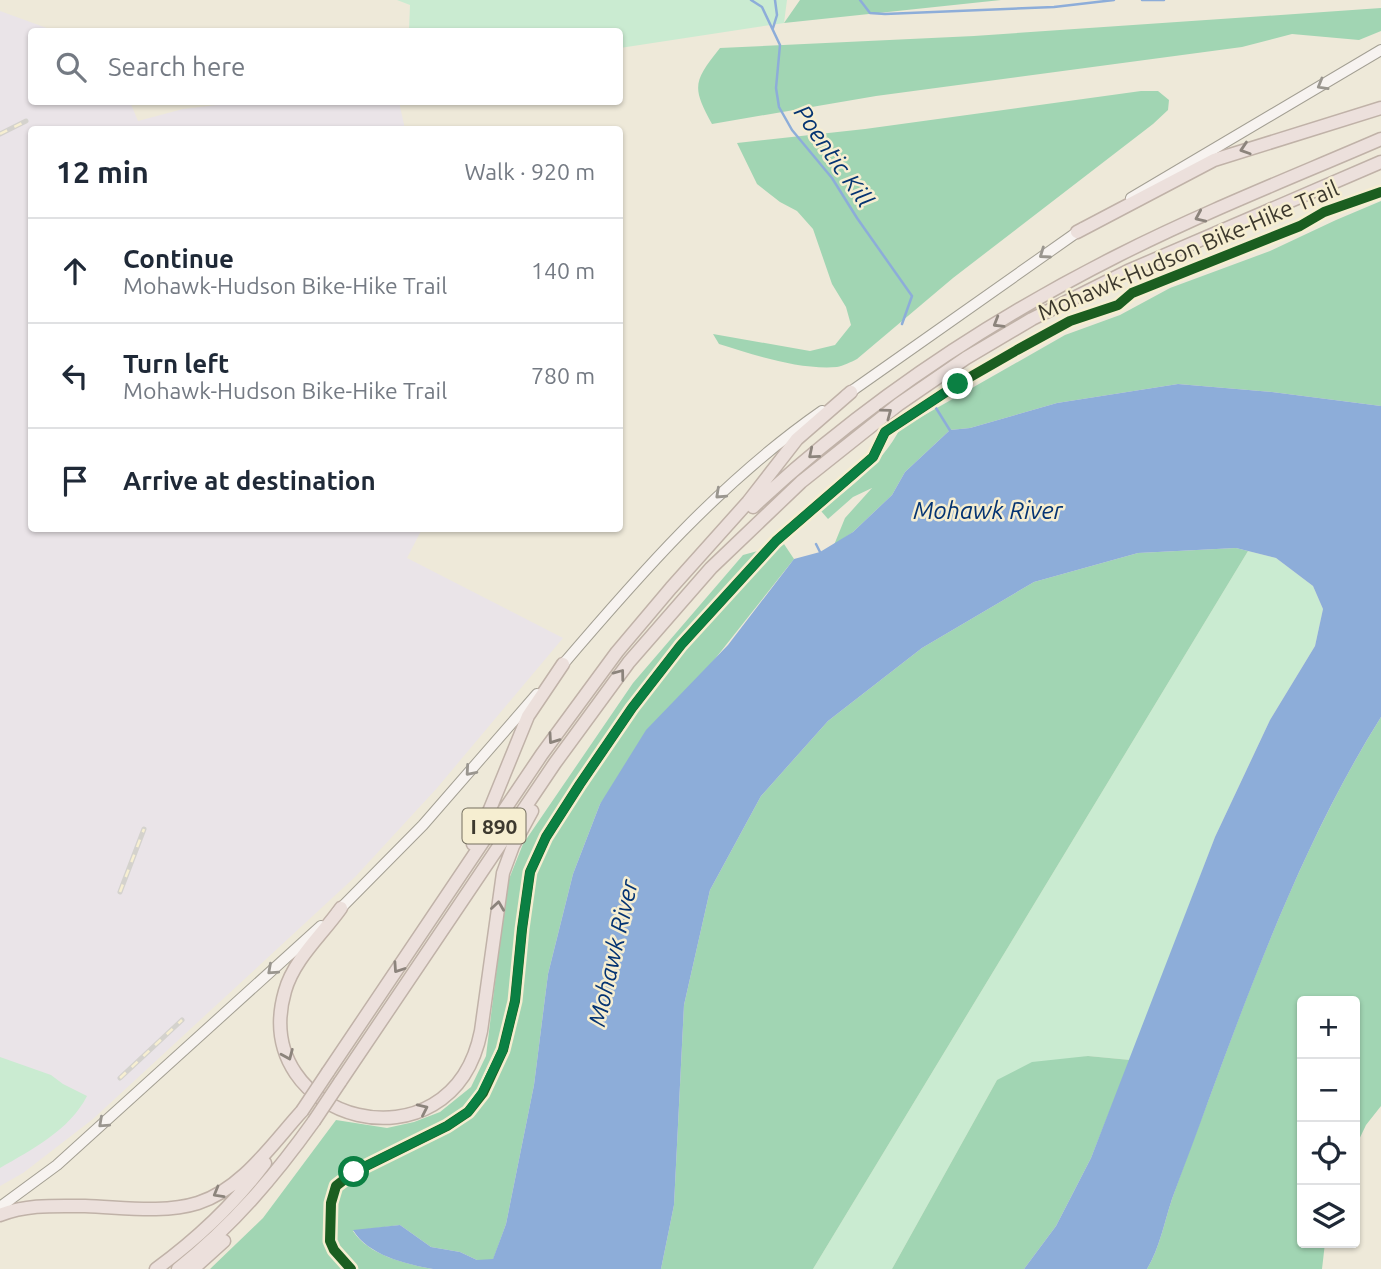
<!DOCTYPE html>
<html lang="en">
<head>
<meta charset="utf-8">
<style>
	body { margin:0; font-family:Ubuntu,sans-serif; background:#f2f2f3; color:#1f2937 }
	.controls { position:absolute; right:21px; bottom:21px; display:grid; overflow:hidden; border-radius:7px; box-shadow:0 2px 5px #0004 }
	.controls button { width:63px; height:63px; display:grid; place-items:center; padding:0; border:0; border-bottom:2px solid #e0e1e3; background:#fff; color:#1f2937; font:35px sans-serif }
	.stop { position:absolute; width:21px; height:21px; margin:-16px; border:5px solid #0b8043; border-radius:50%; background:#fff }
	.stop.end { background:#0b8043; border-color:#fff; box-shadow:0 2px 7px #0008 }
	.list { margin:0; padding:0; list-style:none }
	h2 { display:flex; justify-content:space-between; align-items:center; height:91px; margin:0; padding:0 28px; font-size:30px }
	h2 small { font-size:23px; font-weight:400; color:#747a83 }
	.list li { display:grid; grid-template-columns:46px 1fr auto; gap:21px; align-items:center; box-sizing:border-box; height:105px; padding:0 28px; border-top:2px solid #e0e1e3 }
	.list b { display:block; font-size:26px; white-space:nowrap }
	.list p { margin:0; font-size:23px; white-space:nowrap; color:#747a83 }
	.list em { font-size:23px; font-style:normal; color:#747a83 }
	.icon { flex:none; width:38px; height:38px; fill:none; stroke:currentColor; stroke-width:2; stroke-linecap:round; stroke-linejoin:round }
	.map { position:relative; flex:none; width:1381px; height:1269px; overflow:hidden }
	.search { position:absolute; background:#fff; box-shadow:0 2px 5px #0004; left:28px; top:28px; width:595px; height:77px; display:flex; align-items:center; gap:18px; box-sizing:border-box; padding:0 24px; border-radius:7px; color:#747a83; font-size:26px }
	.panel { position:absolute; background:#fff; box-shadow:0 2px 5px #0004; left:28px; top:126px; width:595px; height:406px; border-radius:7px }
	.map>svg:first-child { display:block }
	.industrial { fill:#eae4e8 }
	.green { fill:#caebd1 }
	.forest { fill:#a1d5b3 }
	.water { fill:#8dadd9 }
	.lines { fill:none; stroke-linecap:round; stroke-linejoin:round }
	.stream { stroke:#8dadd9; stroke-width:2.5 }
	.secondary-casing { stroke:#a39f93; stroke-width:12 }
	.highway-casing { stroke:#c0b2a8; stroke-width:15 }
	.secondary { stroke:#f7f3f0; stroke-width:10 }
	.highway { stroke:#ece0dc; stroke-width:12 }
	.rail-casing { stroke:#d4d2cd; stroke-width:5 }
	.rail { stroke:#f6eed1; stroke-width:2.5; stroke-dasharray:8; stroke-linecap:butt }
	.highway-bridge-casing { stroke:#c0b2a8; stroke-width:15; stroke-linecap:butt }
	.highway-bridge { stroke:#ece0dc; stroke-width:12 }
	.cycleway-casing { stroke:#f6eed1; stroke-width:15 }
	.cycleway { stroke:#1b5e20; stroke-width:10 }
	.oneway { stroke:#9a968f }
	.oneway2 { stroke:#8c847c }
	.route { stroke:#0b8043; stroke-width:9 }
	.labels { text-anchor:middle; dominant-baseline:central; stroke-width:5; stroke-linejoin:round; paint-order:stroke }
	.shield { fill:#f6eed1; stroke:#746f5f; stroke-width:2 }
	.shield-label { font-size:21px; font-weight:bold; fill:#3d392e }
	.street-label { font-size:23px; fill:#3d392e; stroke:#f6eed1 }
	.water-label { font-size:24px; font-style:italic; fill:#053472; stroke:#f6eed1 }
</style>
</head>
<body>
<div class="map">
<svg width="1381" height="1269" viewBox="0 0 1381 1269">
	<rect width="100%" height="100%" fill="#eee9d9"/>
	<!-- industrial -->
	<path class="industrial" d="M0 11 55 31 32 32V102H130L138 121 183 109 243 102H399L405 129 32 130V528L422 529 407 558 563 638 437 788 356 876 93 1119 23 1173 0 1186Z"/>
	<!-- green -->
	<path class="green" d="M397 0H787L784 23 620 48V32L409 31 410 5Z
		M1248 551 1276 558 1313 586 1323 609 1315 646 1270 720 1215 837 1130 1060 1088 1056 997 1080 892 1269H813Z
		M0 1057 51 1075 63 1084 87 1096C70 1130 31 1150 0 1168Z"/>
	<!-- forest -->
	<path class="forest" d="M800 0H1001L784 23Z
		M1381 8V31L1359 40 1292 34 1242 47 876 96 712 124C691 86 694 81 720 48L974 36Z
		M1141 91H1158L1169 100 1168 110 1153 124 953 278 857 359C851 362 843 366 837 367 799 370 754 355 719 344L713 334 810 351 835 345 851 325 846 307 832 284 813 229 797 211 780 202 757 184 737 143 865 129Z
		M1381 201V406L1272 392 1178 384 1057 403 970 428 950 430 905 472 892 495 853 532 834 545 845 518 872 488 853 497 828 519 821 511C852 486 881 464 900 429L1065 335 1120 315 1170 288 1270 251 1336 220Z
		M784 544 794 559 600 804 573 874 548 974 534 1085 506 1224 493 1260H477L460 1252 431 1247 400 1225 353 1231C368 1255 406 1264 433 1269H210L263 1218 336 1120 387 1128 414 1122 440 1112 471 1087 486 1056 507 884 523 844 633 683 743 555Z
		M1236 548 1248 551 813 1269H661L674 1205 684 1005 710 890 761 796 828 721 922 648 1034 582 1138 553Z
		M1381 717V1106L1366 1125 1355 1148V1001H1302V1243H1325L1322 1269H1147C1160 1247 1164 1223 1172 1199 1183 1167 1195 1136 1207 1104 1255 973 1307 835 1381 717Z
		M1088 1056 1130 1060 1091 1158 1056 1226 1024 1269H892L997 1080 1032 1062Z"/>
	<!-- water -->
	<path class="water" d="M1178 384 1272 392 1381 406V717C1307 835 1257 969 1209 1099 1197 1133 1184 1166 1172 1199 1164 1223 1160 1247 1147 1269H1024L1056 1226 1091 1158 1215 837 1270 720 1315 646 1323 609 1313 586 1276 558 1236 548 1138 553 1034 582 922 648 828 721 761 796 710 890 684 1005 674 1205 661 1269H433C405 1264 368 1255 353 1230L400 1225 431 1247 460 1252 477 1260 493 1259 506 1224 534 1085 548 974 573 874 600 804 646 730 728 645 794 559 820 552 853 532 892 495 905 472 950 430 970 428 1057 403Z"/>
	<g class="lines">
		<!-- stream -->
		<path class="stream" d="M751 0 762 7 780 45 776 88 779 107 792 130 832 178 857 218 912 296 902 324
			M860 0 870 13 885 14 1054 7 1114 0
			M1142 0H1164
			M773 28 777 15 775 0
			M936 408 951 432
			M816 544 820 552"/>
		<defs>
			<path id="secondary" d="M1131 198 1381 50
				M846 395 1083 228
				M559 669C639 575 720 482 822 411
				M337 912 423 825 537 694
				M0 1207 57 1165 321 926"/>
			<path id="highway" d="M1077 232 1214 160 1381 108
				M753 507C862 405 986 322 1119 255 1204 212 1293 177 1381 139
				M473 844 490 809 528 716 563 664
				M341 908C322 935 294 959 285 991 247 1122 452 1177 481 1031L503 873 513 846 532 811
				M328 1072 542 754 617 652 671 588 748 502 797 439 851 392
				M340 1082 555 763 629 662 711 568 801 482 899 404 966 358 1032 319 1128 271 1381 162
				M0 1215C28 1204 56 1206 85 1206 121 1207 163 1214 198 1203 242 1189 272 1144 302 1111
				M156 1269C197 1239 235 1203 265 1163
				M178 1269C232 1226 274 1177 314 1121
				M193 1269 224 1241"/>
		</defs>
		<!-- secondary casing -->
		<use href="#secondary" class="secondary-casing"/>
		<!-- highway casing -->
		<use href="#highway" class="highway-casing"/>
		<!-- secondary -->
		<use href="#secondary" class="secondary"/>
		<!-- highway -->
		<use href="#highway" class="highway"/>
		<defs>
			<path id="rail" d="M0 134 26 121
				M120 892 144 829
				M120 1078 182 1020"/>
		</defs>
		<!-- rail casing -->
		<use href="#rail" class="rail-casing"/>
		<!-- rail -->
		<use href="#rail" class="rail"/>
		<defs>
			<path id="highway-bridge" d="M302 1111 328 1072
				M314 1121 340 1082"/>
		</defs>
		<!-- highway-bridge casing -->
		<use href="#highway-bridge" class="highway-bridge-casing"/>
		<!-- highway-bridge -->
		<use href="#highway-bridge" class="highway-bridge"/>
		<defs>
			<path id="cycleway" d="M351 1269 334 1250 330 1241 331 1203 336 1186 354 1172 447 1126 468 1112 483 1093 503 1050 515 1001 522 929 530 872 546 837 580 784 632 708 681 645 776 541 873 457 885 432 958 384 1017 350 1070 321 1118 305 1132 293 1300 226 1324 212 1381 192"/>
		</defs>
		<!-- cycleway casing -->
		<use href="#cycleway" class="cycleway-casing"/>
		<!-- cycleway -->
		<use href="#cycleway" class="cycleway"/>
	</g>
	<!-- one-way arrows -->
	<defs><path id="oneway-chevron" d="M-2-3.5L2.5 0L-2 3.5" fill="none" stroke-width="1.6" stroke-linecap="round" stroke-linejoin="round" transform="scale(1.75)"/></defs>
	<g class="oneway">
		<use href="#oneway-chevron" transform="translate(1322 85) rotate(150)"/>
		<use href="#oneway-chevron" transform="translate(1044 254) rotate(145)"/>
		<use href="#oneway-chevron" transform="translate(720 494) rotate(137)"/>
		<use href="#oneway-chevron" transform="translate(470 771) rotate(131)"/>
		<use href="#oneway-chevron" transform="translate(272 970) rotate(138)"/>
		<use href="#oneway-chevron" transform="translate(103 1123) rotate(138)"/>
	</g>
	<g class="oneway2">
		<use href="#oneway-chevron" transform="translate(1245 149) rotate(162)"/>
		<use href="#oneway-chevron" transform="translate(1200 217) rotate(156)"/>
		<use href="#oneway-chevron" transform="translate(998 323) rotate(149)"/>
		<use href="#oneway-chevron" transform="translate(887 413) rotate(-37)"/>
		<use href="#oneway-chevron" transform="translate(813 454) rotate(140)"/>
		<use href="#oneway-chevron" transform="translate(620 674) rotate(-53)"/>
		<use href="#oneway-chevron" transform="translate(553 739) rotate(125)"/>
		<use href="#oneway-chevron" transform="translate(498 906) rotate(-82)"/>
		<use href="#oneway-chevron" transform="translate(398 968) rotate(124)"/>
		<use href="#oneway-chevron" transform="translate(288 1055) rotate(67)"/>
		<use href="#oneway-chevron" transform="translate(423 1109) rotate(-25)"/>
		<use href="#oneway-chevron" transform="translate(218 1193) rotate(150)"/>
	</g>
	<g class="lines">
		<!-- route -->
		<path class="route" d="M354 1172 447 1126 468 1112 482 1093 503 1050 515 1001 522 929 530 872 546 837 580 784 632 708 681 645 776 541 873 457 885 432 958 384"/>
	</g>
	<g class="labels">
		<!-- shield labels -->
		<rect class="shield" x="462.5" y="808.5" width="63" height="35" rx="5"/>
		<g class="shield-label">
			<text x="494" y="826">I 890</text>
		</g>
		<!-- street labels -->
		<g class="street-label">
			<text transform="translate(1188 250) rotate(-23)">Mohawk-Hudson Bike-Hike Trail</text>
		</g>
		<!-- water labels -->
		<g class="water-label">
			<text transform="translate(834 156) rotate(55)">Poentic Kill</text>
			<text x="988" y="510">Mohawk River</text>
			<text transform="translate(613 953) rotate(-77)">Mohawk River</text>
		</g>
	</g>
</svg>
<div class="controls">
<button>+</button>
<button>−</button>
<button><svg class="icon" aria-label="locate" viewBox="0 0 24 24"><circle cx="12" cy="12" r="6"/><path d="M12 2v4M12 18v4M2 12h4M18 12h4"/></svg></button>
<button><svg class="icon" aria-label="layers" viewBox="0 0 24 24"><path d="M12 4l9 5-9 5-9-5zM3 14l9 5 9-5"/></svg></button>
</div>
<div class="stop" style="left:354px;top:1172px"></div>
<div class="stop end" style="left:958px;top:384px"></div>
<div class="search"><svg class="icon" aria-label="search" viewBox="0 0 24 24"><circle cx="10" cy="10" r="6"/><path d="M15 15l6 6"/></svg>Search here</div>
<section class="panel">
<h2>12 min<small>Walk · 920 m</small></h2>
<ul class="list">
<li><svg class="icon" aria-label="ahead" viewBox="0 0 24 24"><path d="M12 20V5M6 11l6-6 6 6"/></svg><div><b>Continue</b><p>Mohawk-Hudson Bike-Hike Trail</p></div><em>140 m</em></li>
<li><svg class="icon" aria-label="left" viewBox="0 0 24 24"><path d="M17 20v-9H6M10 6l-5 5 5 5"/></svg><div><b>Turn left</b><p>Mohawk-Hudson Bike-Hike Trail</p></div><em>780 m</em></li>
<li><svg class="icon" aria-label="arrive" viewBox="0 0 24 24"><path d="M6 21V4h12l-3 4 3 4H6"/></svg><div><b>Arrive at destination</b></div></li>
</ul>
</section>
</div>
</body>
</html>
